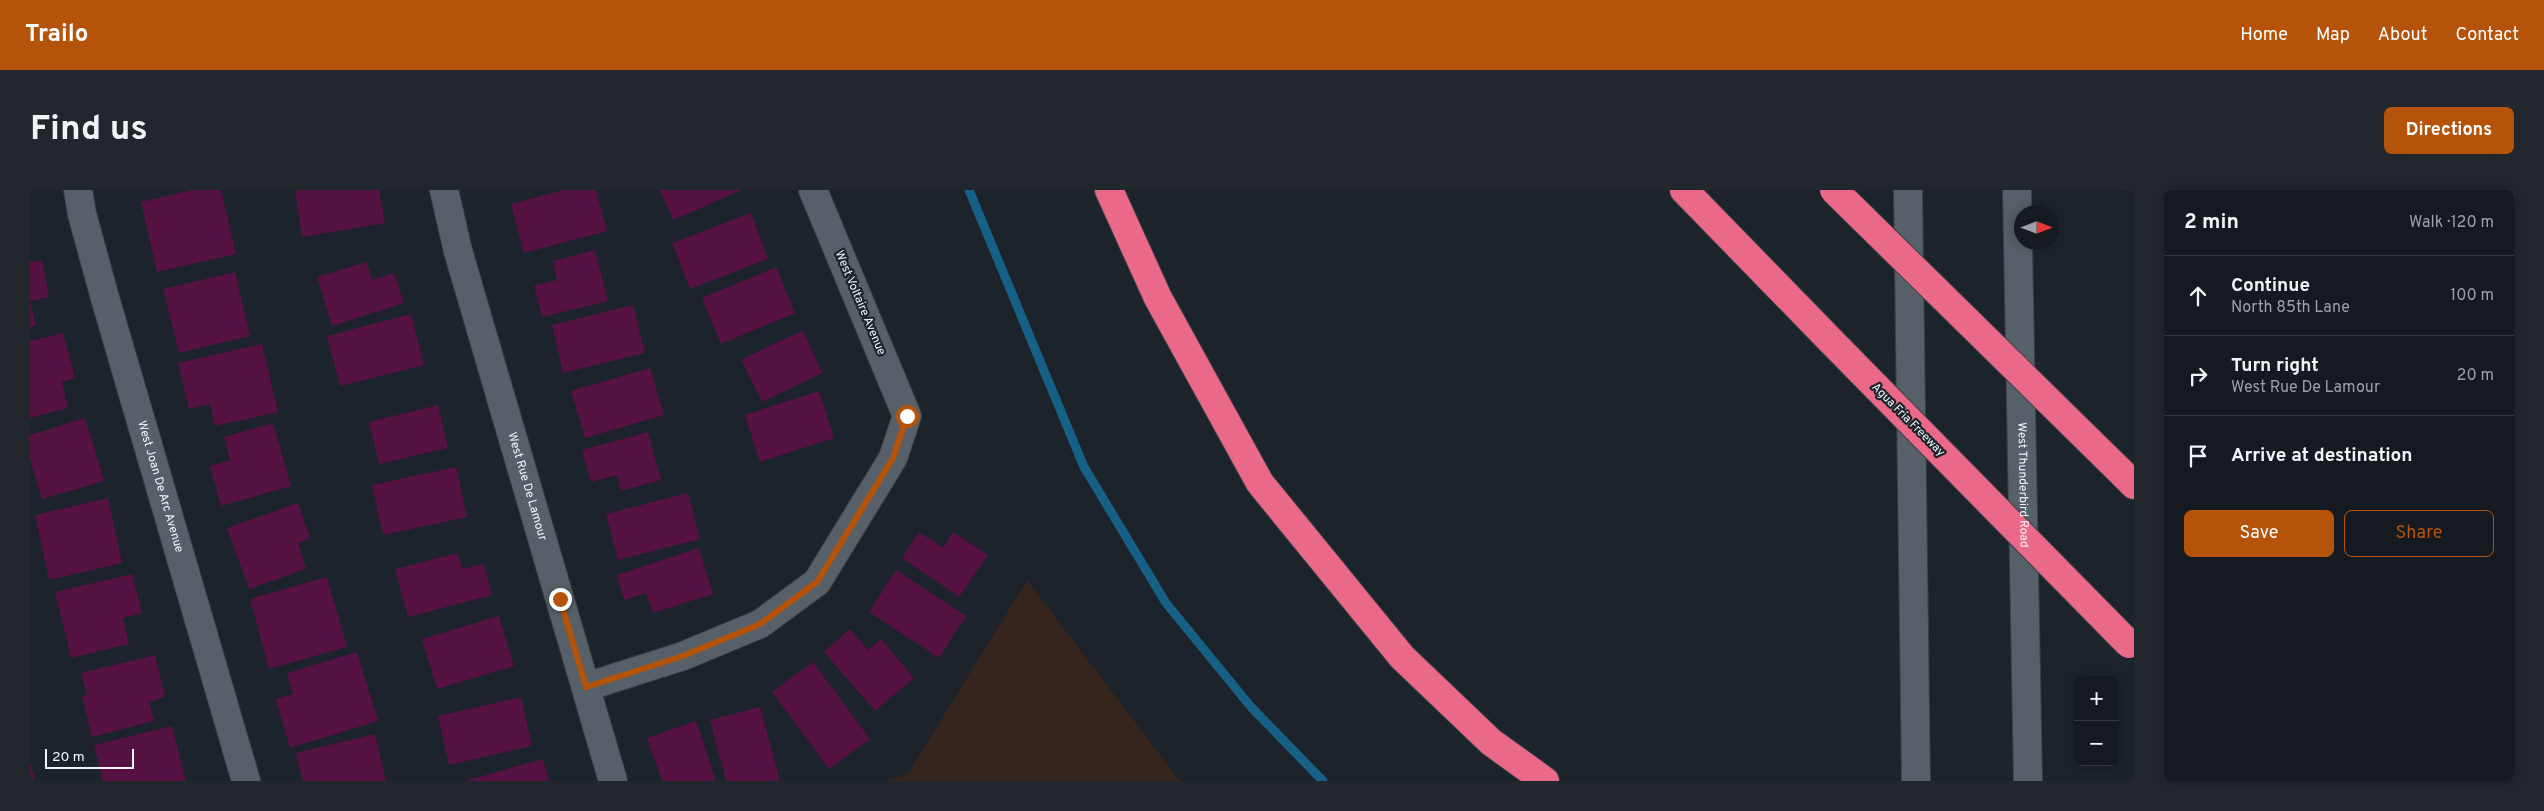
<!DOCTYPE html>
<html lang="en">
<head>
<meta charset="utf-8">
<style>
	body { margin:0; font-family:Overpass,sans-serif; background:#22272d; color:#f1f3f6 }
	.controls { position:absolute; right:15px; bottom:15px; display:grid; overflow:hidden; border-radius:8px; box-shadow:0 2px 12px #0003 }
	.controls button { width:45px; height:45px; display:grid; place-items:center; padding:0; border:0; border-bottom:1px solid #34383e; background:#151a20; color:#f1f3f6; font:25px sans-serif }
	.compass { position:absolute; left:1984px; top:15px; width:45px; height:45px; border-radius:50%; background:#151a20; box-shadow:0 2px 12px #0003; rotate:90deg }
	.scale { position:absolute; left:15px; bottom:12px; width:89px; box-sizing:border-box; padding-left:5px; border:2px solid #f1f6fb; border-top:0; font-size:14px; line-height:18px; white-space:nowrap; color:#f1f6fb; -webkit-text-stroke:4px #1c232a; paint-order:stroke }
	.stop { position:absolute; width:15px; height:15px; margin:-11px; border:4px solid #b45309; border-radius:50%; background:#fff }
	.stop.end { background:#b45309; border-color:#fff; box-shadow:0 1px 5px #0008 }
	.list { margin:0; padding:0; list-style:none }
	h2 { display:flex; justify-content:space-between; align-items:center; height:65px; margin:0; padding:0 20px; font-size:21px }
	h2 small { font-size:16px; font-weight:400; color:#9da1a5 }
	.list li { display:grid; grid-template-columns:32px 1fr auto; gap:15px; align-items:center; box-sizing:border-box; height:80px; padding:0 20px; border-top:1px solid #34383e }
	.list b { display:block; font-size:19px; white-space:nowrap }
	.list p { margin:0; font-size:16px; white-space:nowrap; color:#9da1a5 }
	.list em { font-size:16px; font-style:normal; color:#9da1a5 }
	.actions { display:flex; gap:10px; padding:15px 20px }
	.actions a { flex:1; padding:11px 0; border:1px solid #b45309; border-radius:8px; text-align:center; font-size:18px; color:#b45309 }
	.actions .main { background:#b45309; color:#fff }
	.icon { flex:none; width:28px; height:28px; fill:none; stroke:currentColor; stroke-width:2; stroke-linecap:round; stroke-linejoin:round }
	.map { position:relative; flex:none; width:2104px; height:591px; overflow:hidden; border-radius:8px }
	header { display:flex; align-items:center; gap:30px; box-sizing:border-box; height:70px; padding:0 25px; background:#b45309; color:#fff }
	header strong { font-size:24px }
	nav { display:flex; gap:28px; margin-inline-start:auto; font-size:18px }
	.intro { display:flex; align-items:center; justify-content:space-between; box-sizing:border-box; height:120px; padding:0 30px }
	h1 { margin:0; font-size:35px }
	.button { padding:12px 22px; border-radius:8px; background:#b45309; color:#fff; font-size:18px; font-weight:700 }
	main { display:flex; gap:30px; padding:0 30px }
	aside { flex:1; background:#151a20; border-radius:8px; box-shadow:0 2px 12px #0003 }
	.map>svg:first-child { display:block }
	.commercial { fill:#36251c }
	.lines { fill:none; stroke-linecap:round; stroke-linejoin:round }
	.stream { stroke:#176085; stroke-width:9 }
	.building { fill:#551243 }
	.minor-casing { stroke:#3a3f45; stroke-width:30 }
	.secondary-casing { stroke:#3a3f45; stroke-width:30 }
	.motorway-casing { stroke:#3a3f45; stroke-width:30 }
	.minor { stroke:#576068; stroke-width:28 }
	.secondary { stroke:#576068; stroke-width:28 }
	.motorway { stroke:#eb6988; stroke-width:28 }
	.motorway-bridge-casing { stroke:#3a3f45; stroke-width:30; stroke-linecap:butt }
	.motorway-bridge { stroke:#eb6988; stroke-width:28 }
	.route { stroke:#b45309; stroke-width:6 }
	.labels { text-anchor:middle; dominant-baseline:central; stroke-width:4.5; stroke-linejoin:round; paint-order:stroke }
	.street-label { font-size:12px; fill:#f1f6fb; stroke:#1c232a }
</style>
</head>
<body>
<header>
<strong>Trailo</strong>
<nav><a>Home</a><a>Map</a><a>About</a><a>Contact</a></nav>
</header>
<div class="intro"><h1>Find us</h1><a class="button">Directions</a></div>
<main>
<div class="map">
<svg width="2104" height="591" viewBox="0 0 2104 591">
	<rect width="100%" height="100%" fill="#1c232a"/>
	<!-- commercial -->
	<path class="commercial" d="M997 390 1146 586 1152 591H857L878 584Z"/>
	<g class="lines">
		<!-- stream -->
		<path class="stream" d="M939 0 1054 277 1136 413 1221 517 1293 591"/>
	</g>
	<!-- building -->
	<path class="building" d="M161 0H191L206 64 127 82 111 12Z
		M265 0H349L355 33 272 47Z
		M534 0H566L577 41 494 63 481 14Z
		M630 0H712L643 30Z
		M721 23 738 69 660 99 642 53Z
		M565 60 578 111 512 127 504 96 527 90 523 71Z
		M12 70 19 107 0 111V72Z
		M337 72 342 90 364 83 374 113 302 136 287 87Z
		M746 77 765 123 691 154 672 108Z
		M205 82 220 146 149 163 133 99Z
		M0 111 6 136 0 137Z
		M603 115 615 163 533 183 522 135Z
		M381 124 394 175 310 196 297 146Z
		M773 140 792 183 732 212 711 170Z
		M33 143 45 188 32 192 38 218 0 228V151Z
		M232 154 248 222 185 236 180 214 159 219 148 173Z
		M620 178 634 225 555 248 541 201Z
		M789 201 804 248 730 272 715 225Z
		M408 215 418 258 349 274 339 232Z
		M55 228 74 291 12 309 0 269V245Z
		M243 233 261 296 191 316 180 276 200 270 194 247Z
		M618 242 631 290 591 301 587 285 561 292 552 260Z
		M426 277 437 327 353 345 342 295Z
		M658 303 670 349 588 370 576 324Z
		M78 308 92 373 19 390 5 325Z
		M268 313 280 349 268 353 276 379 219 399 197 338Z
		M889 342 913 358 923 342 958 365 929 407 872 368Z
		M669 358 683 404 623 423 616 403 594 410 587 385Z
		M428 363 432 379 454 374 462 405 378 427 365 379Z
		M866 380 936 426 909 468 839 422Z
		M102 384 112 423 93 428 99 454 41 468 25 402Z
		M297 387 317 457 239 479 220 409Z
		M469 426 484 476 407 499 392 449Z
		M820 439 838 460 851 449 884 488 845 521 794 462Z
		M327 462 348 531 260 558 246 509 263 504 257 483Z
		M125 465 135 507 119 512 124 531 62 547 52 506 57 505 51 483Z
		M783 472 840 549 799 579 742 502Z
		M491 507 502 556 419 575 408 526Z
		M730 517 750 591H696L680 530Z
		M666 531 686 591H632L617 548Z
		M142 536 156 591H73L64 555Z
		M345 544 356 591H273L266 563Z
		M513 569 519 591H438V590Z
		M0 575H1L5 591H0Z"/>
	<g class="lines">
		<defs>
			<g id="minor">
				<path id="s1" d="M48 0 52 24 75 108 216 591"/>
				<path id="s2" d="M414 0 428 61 583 591"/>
				<path d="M556 497 653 466 730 434 787 392 863 268 877 226 783 0"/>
			</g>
			<g id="secondary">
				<path d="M1878 0 1886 591"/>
				<path id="s3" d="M1987 0 1998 591"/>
			</g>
			<path id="motorway" d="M1079 0 1128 108 1230 293 1372 467 1461 552 1515 591
				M1654 0 1802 152
				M2089 280 2104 295"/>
		</defs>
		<!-- minor casing -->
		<use href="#minor" class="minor-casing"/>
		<!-- secondary casing -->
		<use href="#secondary" class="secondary-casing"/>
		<!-- motorway casing -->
		<use href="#motorway" class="motorway-casing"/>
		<!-- minor -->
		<use href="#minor" class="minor"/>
		<!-- secondary -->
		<use href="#secondary" class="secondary"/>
		<!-- motorway -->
		<use href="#motorway" class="motorway"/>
		<defs>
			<path id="motorway-bridge" d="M1804 0 2089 280
				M1802 152 2099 454"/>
		</defs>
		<!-- motorway-bridge casing -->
		<use href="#motorway-bridge" class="motorway-bridge-casing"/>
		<!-- motorway-bridge -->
		<use href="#motorway-bridge" class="motorway-bridge"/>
	</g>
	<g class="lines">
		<!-- route -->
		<path class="route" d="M530 409 556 497 653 466 730 434 787 392 863 268 877 226"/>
	</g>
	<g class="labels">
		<!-- street labels -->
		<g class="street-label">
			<text transform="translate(830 113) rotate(67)">West Voltaire Avenue</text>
			<text transform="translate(1878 230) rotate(45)">Agua Fria Freeway</text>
			<text stroke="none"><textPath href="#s1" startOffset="308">West Joan De Arc Avenue</textPath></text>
			<text stroke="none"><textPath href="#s2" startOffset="308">West Rue De Lamour</textPath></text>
			<text stroke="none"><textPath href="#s3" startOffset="295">West Thunderbird Road</textPath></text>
		</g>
	</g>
</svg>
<div class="controls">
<button>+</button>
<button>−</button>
</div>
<svg class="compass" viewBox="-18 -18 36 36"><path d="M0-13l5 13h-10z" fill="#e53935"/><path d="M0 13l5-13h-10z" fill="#9da1a5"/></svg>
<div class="scale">20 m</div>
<div class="stop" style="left:877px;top:226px"></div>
<div class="stop end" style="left:530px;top:409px"></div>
</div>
<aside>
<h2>2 min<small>Walk · 120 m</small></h2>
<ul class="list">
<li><svg class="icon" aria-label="ahead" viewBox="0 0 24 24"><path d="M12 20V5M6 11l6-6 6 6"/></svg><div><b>Continue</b><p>North 85th Lane</p></div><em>100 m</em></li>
<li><svg class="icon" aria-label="right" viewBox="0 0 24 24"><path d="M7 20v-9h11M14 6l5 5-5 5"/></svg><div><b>Turn right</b><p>West Rue De Lamour</p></div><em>20 m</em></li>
<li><svg class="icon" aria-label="arrive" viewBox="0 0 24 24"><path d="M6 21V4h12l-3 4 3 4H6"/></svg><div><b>Arrive at destination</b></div></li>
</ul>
<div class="actions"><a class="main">Save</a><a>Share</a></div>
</aside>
</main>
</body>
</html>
